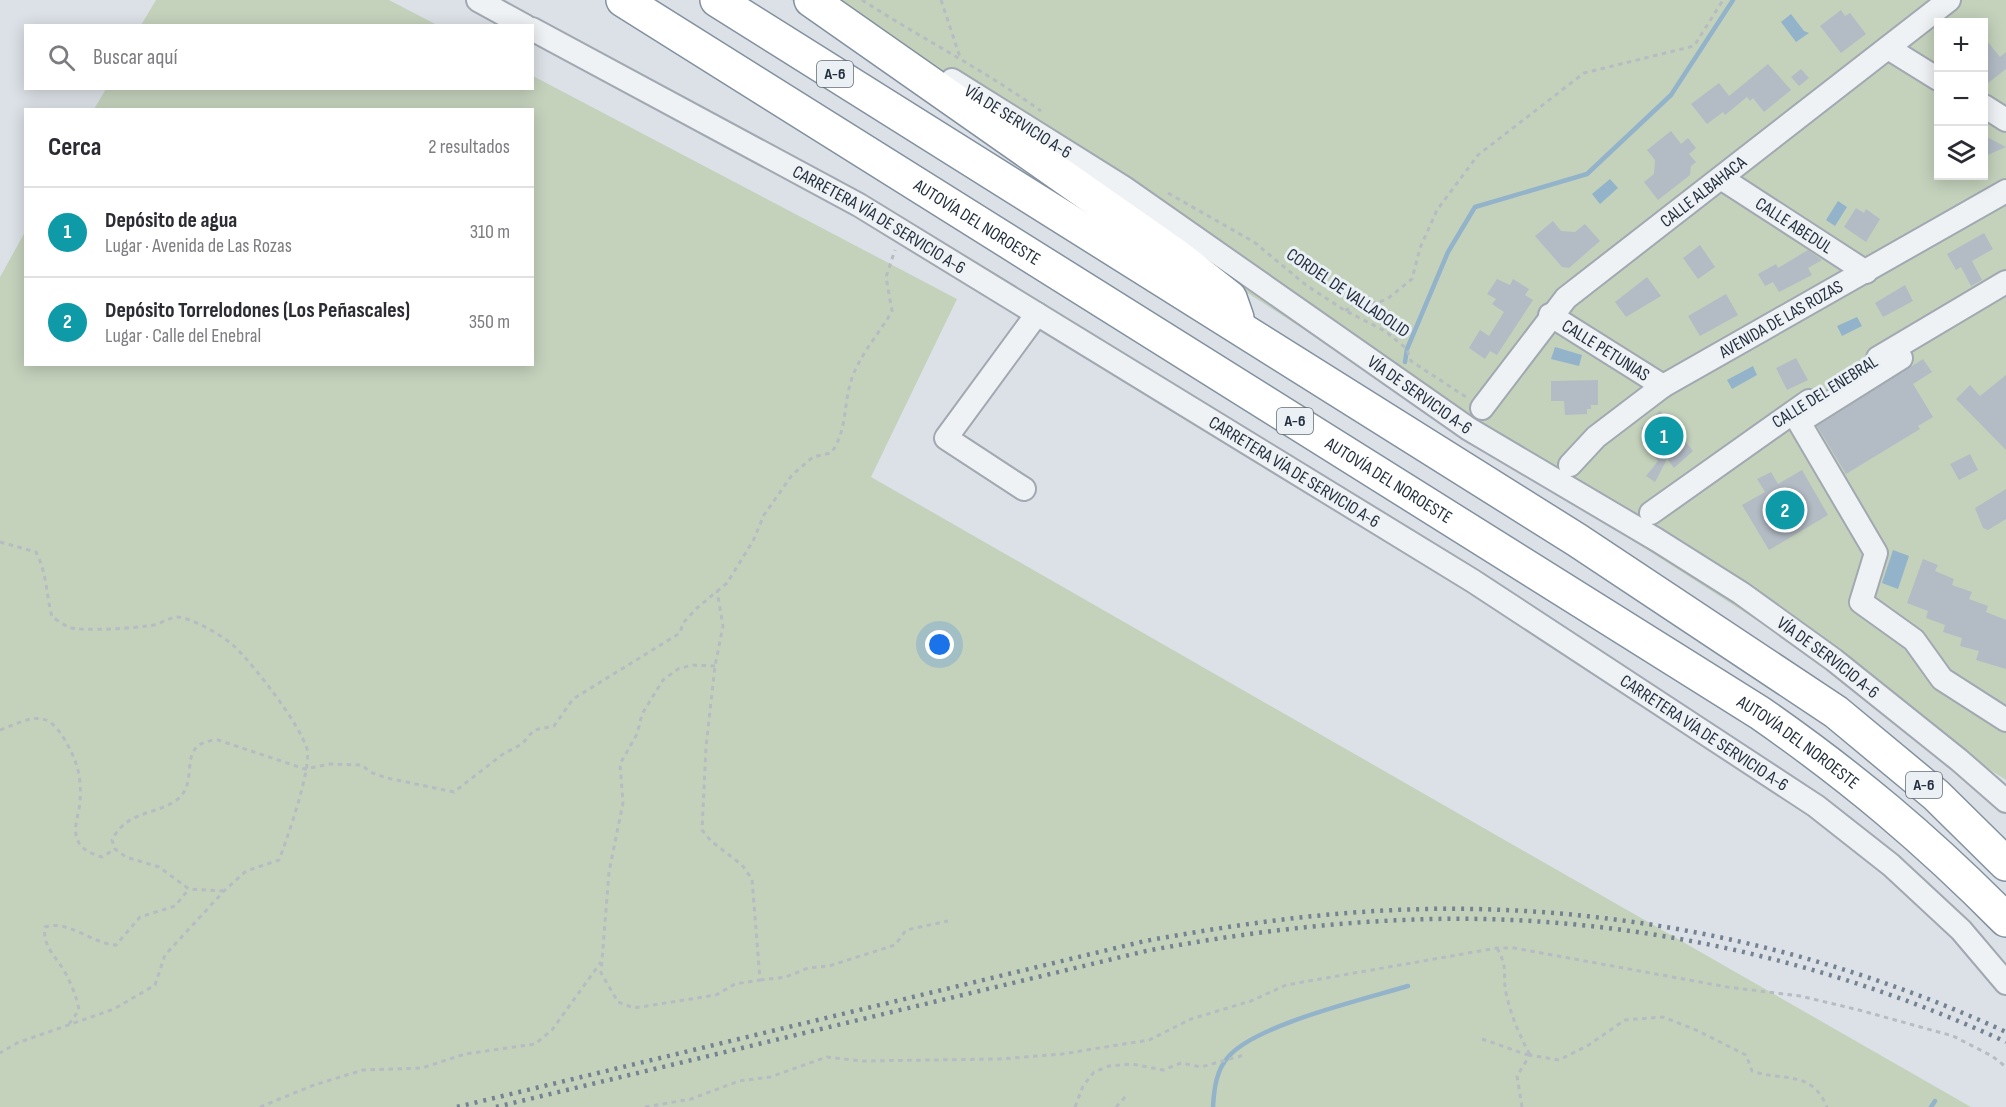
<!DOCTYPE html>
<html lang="es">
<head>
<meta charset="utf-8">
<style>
	body { margin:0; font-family:"Sofia Sans Condensed",sans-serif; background:#f2f2f3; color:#2b2b33 }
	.controls { position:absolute; right:18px; top:18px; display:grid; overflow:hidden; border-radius:0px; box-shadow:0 3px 15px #0003 }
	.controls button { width:54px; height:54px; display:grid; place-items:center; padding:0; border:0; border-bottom:2px solid #e1e1e2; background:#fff; color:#2b2b33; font:30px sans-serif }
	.you { position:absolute; left:940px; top:645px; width:21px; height:21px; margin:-15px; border:4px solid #fff; border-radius:50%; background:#1a73e8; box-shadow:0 0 0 9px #1a73e833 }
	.badge { display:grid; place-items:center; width:39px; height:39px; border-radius:50%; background:#111827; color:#fff; font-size:20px; font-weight:700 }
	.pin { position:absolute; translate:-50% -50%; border:3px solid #fff; box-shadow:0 2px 6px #0006 }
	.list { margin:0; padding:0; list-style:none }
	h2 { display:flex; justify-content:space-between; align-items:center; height:78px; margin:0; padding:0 24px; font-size:26px }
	h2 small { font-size:20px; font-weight:400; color:#7c7c81 }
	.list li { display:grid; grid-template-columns:39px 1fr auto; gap:18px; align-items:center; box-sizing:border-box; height:90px; padding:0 24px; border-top:2px solid #e1e1e2 }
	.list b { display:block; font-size:22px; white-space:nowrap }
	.list p { margin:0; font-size:20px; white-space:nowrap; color:#7c7c81 }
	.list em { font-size:20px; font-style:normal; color:#7c7c81 }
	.icon { flex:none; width:33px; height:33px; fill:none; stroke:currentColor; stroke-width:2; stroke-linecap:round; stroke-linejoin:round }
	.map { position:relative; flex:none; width:2006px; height:1107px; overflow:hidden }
	.search { position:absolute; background:#fff; box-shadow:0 3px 15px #0003; left:24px; top:24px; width:510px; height:66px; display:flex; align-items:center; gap:15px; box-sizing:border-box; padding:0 21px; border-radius:0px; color:#7c7c81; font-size:22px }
	.panel { position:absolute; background:#fff; box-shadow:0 3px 15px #0003; left:24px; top:108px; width:510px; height:258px; border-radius:0px }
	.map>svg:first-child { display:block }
	.green { fill:#c4d2bc; fill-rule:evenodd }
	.water { fill:#93b3cb }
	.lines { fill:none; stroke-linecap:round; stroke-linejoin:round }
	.stream { stroke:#93b3cb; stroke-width:4.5 }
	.building { fill:#b3bbc5 }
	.minor-casing { stroke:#a1a8b1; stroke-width:26 }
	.highway-casing { stroke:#82909f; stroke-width:36 }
	.path { stroke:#b6bcc2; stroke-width:3; stroke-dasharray:4.5 4.5; stroke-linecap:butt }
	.minor { stroke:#eff2f5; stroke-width:22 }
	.highway { stroke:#fff; stroke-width:33 }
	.rail { stroke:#748292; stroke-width:4.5; stroke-dasharray:3 6; stroke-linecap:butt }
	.labels { text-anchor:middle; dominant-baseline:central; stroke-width:6; stroke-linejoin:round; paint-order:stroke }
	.shield { fill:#ebf0f5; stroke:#606a76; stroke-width:1.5 }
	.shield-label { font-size:16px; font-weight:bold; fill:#24303f }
	.street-label { font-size:18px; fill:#24303f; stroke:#ebf0f5 }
</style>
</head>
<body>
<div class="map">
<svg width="2006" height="1107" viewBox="0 0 2006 1107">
	<rect width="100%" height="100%" fill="#dce1e7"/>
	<!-- green -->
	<path class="green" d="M156 0H389L437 25H141Z
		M791 0H2006V780ZM1938 22H1984V176H1938Z
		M533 76 957 299 871 477 1971 1107H0V277L25 232 26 364H532V110L94 109 106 89 532 88Z"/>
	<!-- water -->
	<path class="water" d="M1791 14 1804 31 1809 33 1796 42 1781 22Z
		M1610 179 1618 188 1600 204 1592 194Z
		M1838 201 1847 207 1835 226 1826 220Z
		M1857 317 1862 326 1842 336 1837 326Z
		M1555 347 1582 355 1579 366 1551 359Z
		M1753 366 1757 375 1732 389 1727 380Z
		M1893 550 1909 556 1898 589 1882 583Z"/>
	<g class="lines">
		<!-- stream -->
		<path class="stream" d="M1405 362 1407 349 1448 252 1475 207 1587 174 1671 95 1733 0
			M1213 1107C1214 1089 1216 1070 1229 1056 1258 1024 1365 999 1408 986
			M1931 1107 1935 1101"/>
	</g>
	<!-- building -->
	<path class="building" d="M1841 10 1845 16 1850 13 1866 34 1841 53 1820 26Z
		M1983 36 2000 57 2006 52V69L1983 87Z
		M1768 64 1791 90 1764 112 1753 98 1750 101 1747 97 1725 115 1723 112 1707 124 1691 104 1719 83 1729 96Z
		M1801 69 1809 78 1799 86 1791 77Z
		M1671 131 1681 144 1688 138 1696 148 1689 154 1696 162 1691 166 1690 175 1658 200 1644 182 1654 174 1655 160 1647 150Z
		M1983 135 2006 147 1983 157Z
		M1856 208 1864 213 1866 209 1880 219 1866 242 1844 227Z
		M1553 221 1561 231 1575 232 1585 224 1600 241 1569 268 1562 267 1535 236Z
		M1984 233 1993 249 1972 261 1982 280 1971 286 1961 267 1956 270 1947 254Z
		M1700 245 1715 267 1698 279 1683 258Z
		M1808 250 1822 260 1808 268 1812 275 1779 292 1773 282 1765 286 1758 274 1776 264 1778 268Z
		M1647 277 1661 296 1626 317 1615 302Z
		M1497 279 1510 285 1513 279 1529 289 1525 295 1533 300 1497 355 1490 351 1485 359 1469 348 1480 330 1489 336 1504 312 1492 304 1496 299 1487 294Z
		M1905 285 1913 301 1883 317 1875 303Z
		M1726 294 1738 315 1700 336 1688 316Z
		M1796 358 1808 380 1787 390 1776 368Z
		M1923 359 1932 372 1913 384 1933 417 1918 426 1920 429 1846 474 1817 426Z
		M2006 375V450L1956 399 1970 385 1980 396Z
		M1598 380V405H1591V409H1587V414L1565 415 1564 401H1551V381Z
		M1660 411 1693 451 1674 468 1667 459 1655 482 1646 476 1658 461 1648 448 1654 444 1641 428Z
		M1970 454 1978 470 1959 480 1950 464Z
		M1802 470 1828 515 1769 550 1742 505 1765 492 1757 479 1771 472 1778 484Z
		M2006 489V519L1988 530 1983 528 1975 508Z
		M1923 559 1938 565 1935 571 1954 579 1952 585 1972 592 1969 599 1988 606 1986 612 2006 620V669L1976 660 1979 651 1960 646 1962 638 1943 632 1945 625 1926 618 1928 611 1907 603Z"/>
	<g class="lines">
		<defs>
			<g id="minor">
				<path d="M478 0 525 26"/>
				<path id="s1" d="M532 29 859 205 1473 581 1816 806 1891 865 1961 930 2006 983"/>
				<path d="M1888 48 1938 79"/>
				<path id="s2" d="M952 80 1123 187 1469 429 1657 540 1741 593 1834 660 1959 760 2006 801"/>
				<path d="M1984 106 2006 120"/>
				<path id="s3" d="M1721 178 1866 272"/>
				<path id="s4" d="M1550 315 1663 386"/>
				<path d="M1878 358 2006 282"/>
				<path d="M1901 358 1799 422 1876 553 1861 602 1914 640 1942 679 2006 720"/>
				<path id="s5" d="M1482 408 1566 298 1949 0"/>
				<path id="s6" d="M1570 465 1596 437 1663 386 2006 191"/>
				<path d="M1024 489 946 438 1037 314"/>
				<path d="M1651 513 1809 401"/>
			</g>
			<g id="highway">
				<path id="s7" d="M623 0 1760 713C1852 777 1927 840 2006 920"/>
				<path d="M717 0 1577 540 1836 712 1936 795 2006 864"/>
				<path d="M811 0 1178 257 1230 298 1237 318"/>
			</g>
		</defs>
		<!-- minor casing -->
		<use href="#minor" class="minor-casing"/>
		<!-- highway casing -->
		<use href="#highway" class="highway-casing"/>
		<!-- path -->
		<path class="path" d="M862 0C921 38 984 70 1041 111
			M941 0 960 57
			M1168 193 1254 242 1306 285 1344 310 1385 331 1407 349 1411 361 1466 397
			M1345 310 1386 300 1412 279 1420 248 1437 210 1478 155 1584 73 1694 46 1723 0
			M0 542 36 552C47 573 46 594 52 617 57 620 63 624 68 627 82 632 138 628 154 625 162 623 169 618 176 617 190 616 227 638 236 648 256 668 299 723 307 749 312 768 287 839 279 860L246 871 224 891 165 955 155 985 114 1009 17 1043 0 1053
			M715 666 692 665 678 669 663 680 642 714 637 734 620 764 623 803 609 872 601 973 618 1002 634 1008 716 995 735 984 760 980 752 879 742 865 711 841 702 830 706 747 715 666 723 626 717 591
			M0 730C27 720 45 707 63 737 77 760 82 776 80 802 79 814 73 827 77 839 82 851 91 853 102 857L115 849
			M224 891 189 889 159 867 126 857 115 849 112 840C128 809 156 816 178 799 201 780 174 742 218 740L305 769 330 764 362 765 370 772 387 778 454 792 503 754 522 744 534 730 554 726 573 699 680 633 683 623 697 608 727 583 753 541 764 515 792 475 813 457 831 453C848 430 843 403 852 378 861 353 879 334 892 311L886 277 895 250
			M1497 948C1509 970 1502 972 1506 993 1511 1016 1519 1034 1530 1055
			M760 980 786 977 808 968 829 966 895 945 906 930 948 921
			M69 1024 79 1010C77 998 72 986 66 974 57 957 42 947 45 927 67 919 93 944 116 945L140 917 175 906 189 889
			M1482 1039 1528 1055
			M260 1107 314 1085 363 1070 422 1068 465 1054 535 1044 552 1030 601 962
			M645 1107 691 1099 739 1081 770 1077 827 1057 863 1061 1000 1059 1062 1054 1149 1040 1191 1019 1251 1001 1286 985 1497 948H1514L1727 987 1800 996 1859 1010 1953 1036 1992 1056 2006 1067
			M1075 1107 1083 1086 1094 1072 1109 1066 1132 1064 1163 1070 1181 1063 1201 1067 1244 1055
			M1116 1107 1128 1094
			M1522 1107 1517 1076 1530 1055 1559 1060 1587 1046 1625 1020 1663 1017 1696 1030 1746 1055 1752 1071C1783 1082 1811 1069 1827 1107"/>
		<!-- minor -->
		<use href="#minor" class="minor"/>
		<!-- highway -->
		<use href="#highway" class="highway"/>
		<!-- rail -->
		<path class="rail" d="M457 1107 1145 941C1216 928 1288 917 1361 912 1580 896 1807 940 2006 1032
			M496 1107 1146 951C1241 933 1337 921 1434 919 1629 915 1829 960 2006 1042"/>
	</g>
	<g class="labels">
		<!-- shield labels -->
		<g class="shield">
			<rect x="817" y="61" width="36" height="26" rx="4.5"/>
			<rect x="1277" y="408" width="36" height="26" rx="4.5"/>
			<rect x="1906" y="772" width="36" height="26" rx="4.5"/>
		</g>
		<g class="shield-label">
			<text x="835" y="74">A-6</text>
			<text x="1295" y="421">A-6</text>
			<text x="1924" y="785">A-6</text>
		</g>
		<!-- street labels -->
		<g class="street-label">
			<text stroke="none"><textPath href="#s2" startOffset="78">VÍA DE SERVICIO A-6</textPath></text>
			<text stroke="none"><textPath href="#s5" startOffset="312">CALLE ALBAHACA</textPath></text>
			<text stroke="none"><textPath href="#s1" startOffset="396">CARRETERA VÍA DE SERVICIO A-6</textPath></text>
			<text stroke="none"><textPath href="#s7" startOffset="418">AUTOVÍA DEL NOROESTE</textPath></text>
			<text stroke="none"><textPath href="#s3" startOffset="87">CALLE ABEDUL</textPath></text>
			<text transform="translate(1348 293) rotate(34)">CORDEL DE VALLADOLID</text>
			<text stroke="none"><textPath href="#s6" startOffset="258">AVENIDA DE LAS ROZAS</textPath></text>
			<text stroke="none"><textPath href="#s4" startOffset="66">CALLE PETUNIAS</textPath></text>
			<text transform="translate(1825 392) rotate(-32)">CALLE DEL ENEBRAL</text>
			<text stroke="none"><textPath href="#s2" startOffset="564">VÍA DE SERVICIO A-6</textPath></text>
			<text stroke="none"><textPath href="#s1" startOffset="882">CARRETERA VÍA DE SERVICIO A-6</textPath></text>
			<text stroke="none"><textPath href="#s7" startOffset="904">AUTOVÍA DEL NOROESTE</textPath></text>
			<text stroke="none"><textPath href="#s2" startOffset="1050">VÍA DE SERVICIO A-6</textPath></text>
			<text stroke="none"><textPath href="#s1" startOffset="1368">CARRETERA VÍA DE SERVICIO A-6</textPath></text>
			<text stroke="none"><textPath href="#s7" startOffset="1390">AUTOVÍA DEL NOROESTE</textPath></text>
		</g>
	</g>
</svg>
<div class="controls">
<button>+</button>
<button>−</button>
<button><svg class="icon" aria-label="layers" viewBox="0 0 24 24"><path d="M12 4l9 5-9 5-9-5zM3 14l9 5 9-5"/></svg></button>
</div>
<div class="you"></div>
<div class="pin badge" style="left:1664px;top:436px;background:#0f9aa8">1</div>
<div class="pin badge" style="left:1785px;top:510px;background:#0f9aa8">2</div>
<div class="search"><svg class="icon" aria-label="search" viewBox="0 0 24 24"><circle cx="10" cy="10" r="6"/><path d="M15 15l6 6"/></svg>Buscar aquí</div>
<section class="panel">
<h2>Cerca<small>2 resultados</small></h2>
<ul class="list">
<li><span class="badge" style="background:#0f9aa8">1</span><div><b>Depósito de agua</b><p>Lugar · Avenida de Las Rozas</p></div><em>310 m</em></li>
<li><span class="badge" style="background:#0f9aa8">2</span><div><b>Depósito Torrelodones (Los Peñascales)</b><p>Lugar · Calle del Enebral</p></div><em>350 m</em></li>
</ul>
</section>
</div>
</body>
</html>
